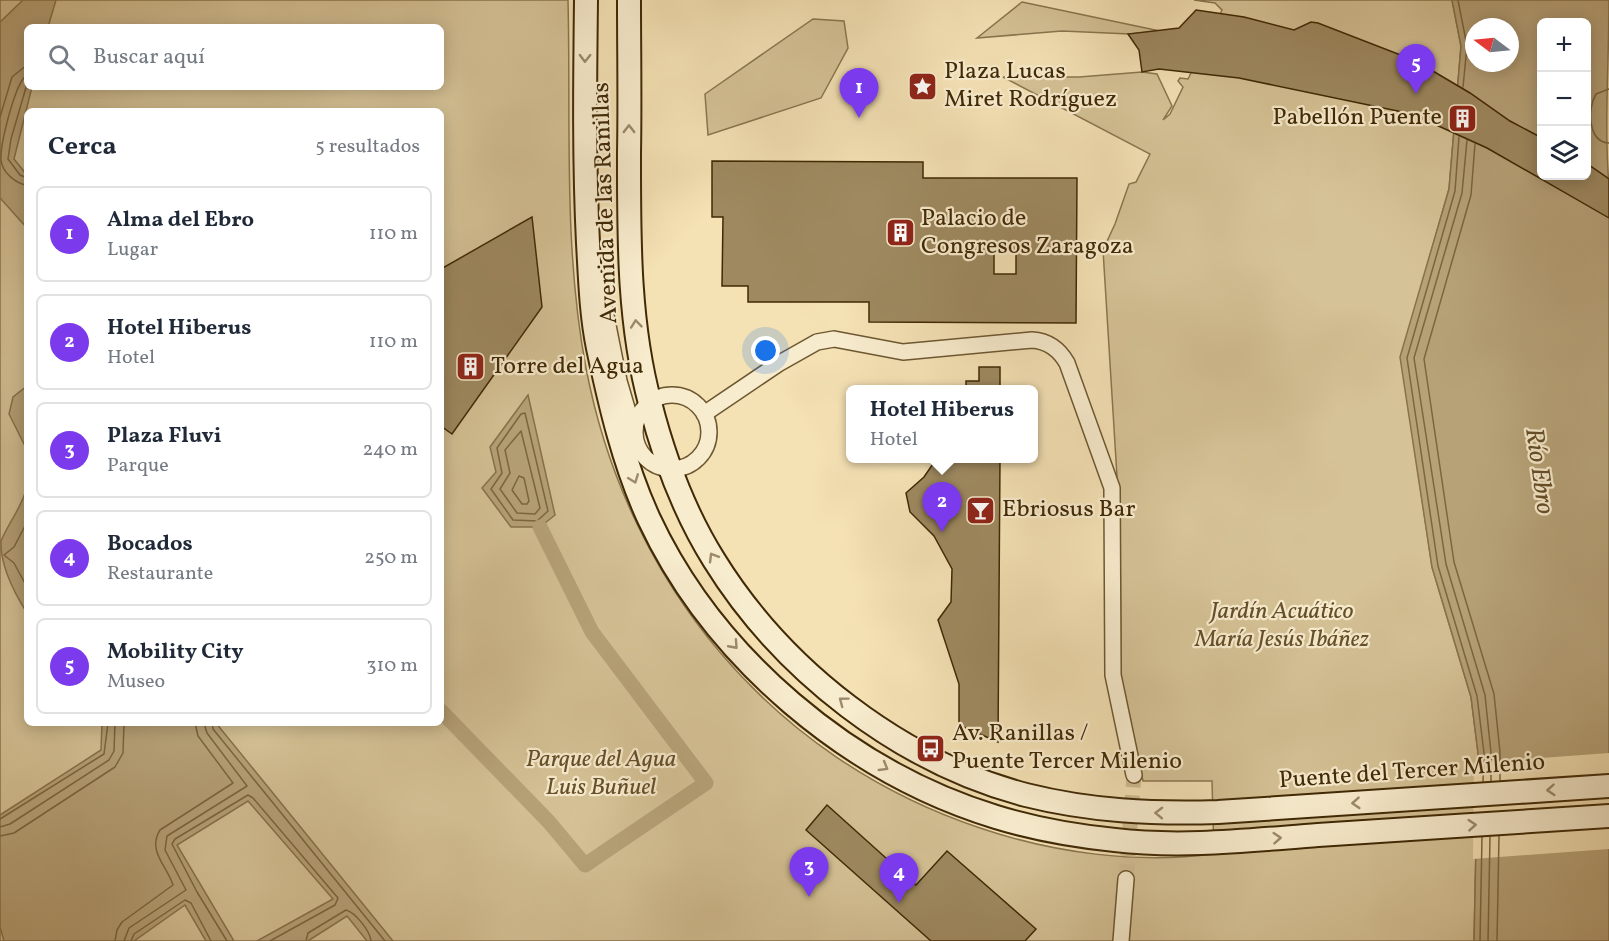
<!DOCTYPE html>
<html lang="es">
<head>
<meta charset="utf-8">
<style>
	body { margin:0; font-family:Vollkorn,serif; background:#f2f2f3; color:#1f2937 }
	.controls { position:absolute; right:18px; top:18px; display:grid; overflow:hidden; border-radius:9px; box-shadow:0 3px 15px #0003 }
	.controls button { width:54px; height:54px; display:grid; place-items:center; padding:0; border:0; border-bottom:2px solid #e0e1e3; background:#fff; color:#1f2937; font:30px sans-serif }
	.compass { position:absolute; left:1465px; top:18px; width:54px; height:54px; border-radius:50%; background:#fff; box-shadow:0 3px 15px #0003; rotate:286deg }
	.you { position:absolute; left:766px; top:351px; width:21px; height:21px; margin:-15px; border:4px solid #fff; border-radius:50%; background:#1a73e8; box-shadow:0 0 0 9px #1a73e833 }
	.badge { display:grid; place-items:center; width:39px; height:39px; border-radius:50%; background:#7c3aed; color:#fff; font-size:20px; font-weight:700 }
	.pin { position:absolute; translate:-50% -50px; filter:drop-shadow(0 2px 3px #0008) }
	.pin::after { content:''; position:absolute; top:32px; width:21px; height:18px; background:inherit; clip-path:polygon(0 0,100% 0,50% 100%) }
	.popup { position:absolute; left:846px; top:385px; width:192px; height:78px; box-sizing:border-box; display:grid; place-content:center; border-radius:9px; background:#fff; filter:drop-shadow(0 2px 4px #0005); font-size:20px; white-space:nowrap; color:#747a83 }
	.popup b { font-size:22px; color:#1f2937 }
	.popup::after { content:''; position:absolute; left:50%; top:100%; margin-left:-12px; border:12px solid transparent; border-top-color:#fff }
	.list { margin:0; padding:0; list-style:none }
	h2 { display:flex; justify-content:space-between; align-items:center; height:78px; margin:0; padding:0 24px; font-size:26px }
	h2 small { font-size:20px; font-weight:400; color:#747a83 }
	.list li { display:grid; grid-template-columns:39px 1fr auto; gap:18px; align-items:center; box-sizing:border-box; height:96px; margin:0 12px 12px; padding:0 12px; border:2px solid #e0e1e3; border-radius:9px }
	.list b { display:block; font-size:22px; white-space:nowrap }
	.list p { margin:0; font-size:20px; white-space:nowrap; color:#747a83 }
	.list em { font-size:20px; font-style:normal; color:#747a83 }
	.icon { flex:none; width:33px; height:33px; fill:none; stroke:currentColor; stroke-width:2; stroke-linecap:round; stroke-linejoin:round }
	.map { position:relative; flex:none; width:1609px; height:941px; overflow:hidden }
	.search { position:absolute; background:#fff; box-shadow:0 3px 15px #0003; left:24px; top:24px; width:420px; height:66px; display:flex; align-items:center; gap:15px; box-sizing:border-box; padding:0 21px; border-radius:9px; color:#747a83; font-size:22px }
	.panel { position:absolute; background:#fff; box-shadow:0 3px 15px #0003; left:24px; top:108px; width:420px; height:618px; border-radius:9px }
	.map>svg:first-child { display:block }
	.green { fill:#d5c296; stroke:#8a764e; stroke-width:1.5; fill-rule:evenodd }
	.water { fill:#b7a278; stroke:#87724a; stroke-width:1.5; fill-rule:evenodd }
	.pier { fill:#f4e1b4 }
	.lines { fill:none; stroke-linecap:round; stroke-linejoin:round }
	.shore { stroke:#7c663e; stroke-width:1.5 }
	.canal { stroke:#b7a278; stroke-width:15 }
	.building { fill:#9e8960; stroke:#402905; stroke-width:1.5; fill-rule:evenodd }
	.minor-tunnel { stroke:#d0bc91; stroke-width:15; stroke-dasharray:15 8; stroke-linecap:butt }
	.minor-casing { stroke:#6d5731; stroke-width:18 }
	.secondary-casing { stroke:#402905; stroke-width:26 }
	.minor { stroke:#f8ecce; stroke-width:15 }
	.secondary { stroke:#f8ecce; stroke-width:22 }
	.oneway { stroke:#9c8a6a }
	.labels { text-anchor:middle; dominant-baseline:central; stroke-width:4.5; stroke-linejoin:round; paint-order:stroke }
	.poi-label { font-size:24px; fill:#402905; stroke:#f8ecce; text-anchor:start }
	.street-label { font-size:24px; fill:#402905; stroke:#f8ecce }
	.park-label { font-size:24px; font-style:italic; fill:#654f29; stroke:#f8ecce }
	.water-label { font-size:26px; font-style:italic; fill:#644d28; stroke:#f8ecce }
</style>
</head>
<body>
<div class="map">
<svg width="1609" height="941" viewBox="0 0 1609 941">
	<rect width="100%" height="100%" fill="#f4e1b4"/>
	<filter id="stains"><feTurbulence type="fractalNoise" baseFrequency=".00333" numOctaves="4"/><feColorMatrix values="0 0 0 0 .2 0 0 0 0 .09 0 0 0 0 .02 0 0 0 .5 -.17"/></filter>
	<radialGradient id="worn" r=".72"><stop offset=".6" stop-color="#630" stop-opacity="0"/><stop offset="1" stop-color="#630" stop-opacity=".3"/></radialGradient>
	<!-- green -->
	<path class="green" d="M0 0H568C571 122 563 247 586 368 627 583 771 758 980 828 1054 853 1136 864 1214 854L1212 781H1143L1121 678 1120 525 1103 250 1115 224 1129 184 1136 182 1150 154 1003 77H1079L1142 72 1157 74 1172 106 1163 120 1170 114 1183 87 1178 81 1180 78 1188 79 1222 10 1215 3 1194 0H1452L1461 46 1449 189 1401 357 1432 567 1471 697 1478 753 1474 941H0ZM27 27H441V87H27ZM27 111H441V723H27Z
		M1022 2 1160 31 1130 34 1062 31 977 38Z
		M813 19 844 21 848 48 821 98 708 135 705 94Z"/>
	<!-- water -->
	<path class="water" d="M23 0H56L48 27H27V87H32L14 159 27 175V228L0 198V22Z
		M1452 0H1609C1609 62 1604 124 1609 186V941H1474L1478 753 1471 697 1432 567 1400 357 1449 189 1461 46ZM1542 22H1586V176H1542ZM1474 27H1510V63H1474Z
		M27 386V450L9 414 13 397Z
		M528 395 555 515 540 527H511L482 488 496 472 490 447Z
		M27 487V613C15 594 0 565 1 541 9 522 22 507 27 487Z
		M102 723H216L393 941H367L347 916 308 941H257L333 899 248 801 177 845 234 941H206L185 905 134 941H4L0 927V815L101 750Z"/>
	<!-- pier -->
	<path class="pier" d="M1609 753V849L1473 859 1474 763Z"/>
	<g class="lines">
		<!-- shore -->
		<path class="shore" d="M1458 0 1467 46 1463 87
			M27 75C15 82 0 145 1 160 2 172 16 184 27 185
			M27 84 11 139 8 159 20 175 27 178
			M1609 89 1596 94C1587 109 1588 142 1609 143
			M0 117 12 77 27 65
			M1459 137 1455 191 1407 358 1438 566 1477 696 1484 753 1483 782
			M1467 140 1462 193 1414 358 1446 564 1485 695 1491 753V781
			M1475 144 1471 195 1424 359 1454 562 1494 694 1500 752V780
			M525 413 548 511 537 521 513 520 491 489 502 473 497 448 521 414Z
			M521 431 540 508 535 514 517 513 500 489 510 473 505 450Z
			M519 476 524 478 529 501 527 504H522L512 490Z
			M27 522 14 547 4 555 14 563 27 587
			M212 723 213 729 385 941
			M0 819 104 754 108 723
			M0 827 10 824 109 760 114 751 115 723
			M0 836 14 833 115 767 123 753 124 723
			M115 941 117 930 122 922 173 885C167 866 147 851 160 830L233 783 198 736 195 723
			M124 941 129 928 186 890 165 850 167 836 247 786 207 733 204 723
			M131 941 134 934 185 900 191 903 211 941
			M227 941 197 892 172 844 175 839 248 795 253 798 338 898 335 905 270 941
			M306 941 308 933 346 910C356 913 370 931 371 941
			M1480 941 1482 837
			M1488 941 1490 837
			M1497 941 1499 836"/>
		<!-- canal -->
		<path class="canal" d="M441 711 549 822 585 865 706 783 592 632 540 527"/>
	</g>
	<!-- building -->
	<path class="building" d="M1196 10 1244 17 1294 30 1311 22 1318 23 1416 61 1470 93 1510 121 1542 138V176H1586V163L1609 179V218L1487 148 1412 114 1239 78 1159 69 1142 72 1139 50 1128 34 1179 28Z
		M712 161 923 162V178H1077L1076 323 869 322V302H748V286H722L723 217H712ZM994 250H1016V274H994Z
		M532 217 542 307 452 434 441 426V269Z
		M979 367H1000V390H966V381H979Z
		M937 458H1000L998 742 959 725V684L938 620 951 602 952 569 934 536 910 512 906 493 924 477Z
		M827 805 916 885 947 851 1036 929 1025 941H931L806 830Z"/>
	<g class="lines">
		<!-- minor-tunnel -->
		<path class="minor-tunnel" d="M1126 879 1134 775"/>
		<defs>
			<path id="minor" d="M599 280 619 381 634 432
				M635 432a37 37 0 1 1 74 0a37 37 0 1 1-74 0Z
				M704 414 778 364 817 342 834 339 903 352 1032 340C1048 341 1059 349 1067 363L1112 488 1113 675 1134 775
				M1121 941 1126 879"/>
			<path id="secondary" d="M586 0C585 81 584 162 588 243 590 278 591 314 598 348 610 405 624 465 649 519 714 658 849 772 996 817 1035 829 1075 836 1115 840 1182 848 1251 840 1318 835 1415 829 1512 822 1609 816
				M629 0C629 51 630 102 629 153 629 236 628 322 650 403 664 458 684 512 714 560 782 670 900 762 1026 795 1090 811 1152 814 1218 812L1609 786"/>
		</defs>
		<!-- minor casing -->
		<use href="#minor" class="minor-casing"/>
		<!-- secondary casing -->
		<use href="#secondary" class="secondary-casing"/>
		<!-- minor -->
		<use href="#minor" class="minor"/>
		<!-- secondary -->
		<use href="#secondary" class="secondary"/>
	</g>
	<!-- one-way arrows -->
	<defs><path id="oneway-chevron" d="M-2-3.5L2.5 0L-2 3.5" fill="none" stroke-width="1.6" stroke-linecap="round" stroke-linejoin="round" transform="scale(1.5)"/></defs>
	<g class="oneway">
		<use href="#oneway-chevron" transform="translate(585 58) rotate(91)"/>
		<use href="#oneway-chevron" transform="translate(629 129) rotate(-90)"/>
		<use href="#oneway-chevron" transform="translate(636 324) rotate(-96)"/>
		<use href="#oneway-chevron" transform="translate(634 479) rotate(69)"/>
		<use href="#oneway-chevron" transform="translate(713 557) rotate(-121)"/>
		<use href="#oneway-chevron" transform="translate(734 645) rotate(48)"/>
		<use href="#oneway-chevron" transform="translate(843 701) rotate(-143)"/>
		<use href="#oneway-chevron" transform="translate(884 767) rotate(30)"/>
		<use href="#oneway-chevron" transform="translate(1551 790) rotate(176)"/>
		<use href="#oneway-chevron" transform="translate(1356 803) rotate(176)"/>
		<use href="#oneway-chevron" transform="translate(1159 813) rotate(-179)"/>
		<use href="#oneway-chevron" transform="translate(1472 825) rotate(-4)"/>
		<use href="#oneway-chevron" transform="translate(1277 838) rotate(-4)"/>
	</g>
	<!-- icons -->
	<defs>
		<symbol id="sight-square" viewBox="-11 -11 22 22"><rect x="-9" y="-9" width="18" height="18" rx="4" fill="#8f2418" stroke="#f8ecce"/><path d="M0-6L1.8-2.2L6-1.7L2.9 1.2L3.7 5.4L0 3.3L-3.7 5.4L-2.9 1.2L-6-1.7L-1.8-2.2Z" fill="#fff"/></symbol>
		<symbol id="building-square" viewBox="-11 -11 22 22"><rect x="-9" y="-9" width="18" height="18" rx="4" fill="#8f2418" stroke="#f8ecce"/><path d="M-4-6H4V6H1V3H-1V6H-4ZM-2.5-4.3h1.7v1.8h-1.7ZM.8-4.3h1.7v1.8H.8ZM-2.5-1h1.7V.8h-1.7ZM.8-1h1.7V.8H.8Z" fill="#fff"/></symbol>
		<symbol id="bar-square" viewBox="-11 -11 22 22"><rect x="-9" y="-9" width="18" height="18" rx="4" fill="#8f2418" stroke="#f8ecce"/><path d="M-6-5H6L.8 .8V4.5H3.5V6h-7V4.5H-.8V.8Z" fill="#fff"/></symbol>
		<symbol id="bus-square" viewBox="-11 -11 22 22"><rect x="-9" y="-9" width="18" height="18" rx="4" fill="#8f2418" stroke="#f8ecce"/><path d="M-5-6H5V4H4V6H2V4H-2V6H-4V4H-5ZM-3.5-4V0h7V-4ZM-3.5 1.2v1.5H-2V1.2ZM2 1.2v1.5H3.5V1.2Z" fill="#fff"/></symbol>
	</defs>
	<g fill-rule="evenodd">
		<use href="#sight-square" x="906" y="70" width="33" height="33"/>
		<use href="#building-square" x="1446" y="102" width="33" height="33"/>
		<use href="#building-square" x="884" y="216" width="33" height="33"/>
		<use href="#building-square" x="454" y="350" width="33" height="33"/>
		<use href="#bar-square" x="964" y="494" width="33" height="33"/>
		<use href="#bus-square" x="914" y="732" width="33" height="33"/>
	</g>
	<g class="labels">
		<!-- poi labels -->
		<g class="poi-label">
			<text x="944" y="72">Plaza Lucas<tspan x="944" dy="28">Miret Rodríguez</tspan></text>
			<text x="1442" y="118" text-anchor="end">Pabellón Puente</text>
			<text x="921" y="219">Palacio de<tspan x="921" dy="28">Congresos Zaragoza</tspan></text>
			<text x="491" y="367">Torre del Agua</text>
			<text x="1002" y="510">Ebriosus Bar</text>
			<text x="952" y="734">Av. Ranillas /<tspan x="952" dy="28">Puente Tercer Milenio</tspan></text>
		</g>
		<!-- street labels -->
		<g class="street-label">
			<text transform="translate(606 203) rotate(-92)">Avenida de las Ranillas</text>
			<text transform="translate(1412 772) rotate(-4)">Puente del Tercer Milenio</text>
		</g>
		<!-- park labels -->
		<g class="park-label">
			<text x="1282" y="612">Jardín Acuático<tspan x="1282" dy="28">María Jesús Ibáñez</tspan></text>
			<text x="601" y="760">Parque del Agua<tspan x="601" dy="28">Luis Buñuel</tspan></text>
		</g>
		<!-- water labels -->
		<g class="water-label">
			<text transform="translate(1539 471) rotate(82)">Río Ebro</text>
		</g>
	</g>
	<rect width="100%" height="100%" filter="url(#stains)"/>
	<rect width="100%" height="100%" fill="url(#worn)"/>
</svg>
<div class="controls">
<button>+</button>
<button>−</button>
<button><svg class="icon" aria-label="layers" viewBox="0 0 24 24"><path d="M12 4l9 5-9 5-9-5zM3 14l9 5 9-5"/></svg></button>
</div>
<svg class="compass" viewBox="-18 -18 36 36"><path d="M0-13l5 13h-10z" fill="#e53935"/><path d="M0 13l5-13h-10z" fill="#747a83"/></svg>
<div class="you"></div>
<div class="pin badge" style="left:859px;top:118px">1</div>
<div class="pin badge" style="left:942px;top:532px">2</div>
<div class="popup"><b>Hotel Hiberus</b>Hotel</div>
<div class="pin badge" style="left:809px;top:897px">3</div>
<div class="pin badge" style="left:899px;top:903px">4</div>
<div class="pin badge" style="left:1416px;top:94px">5</div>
<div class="search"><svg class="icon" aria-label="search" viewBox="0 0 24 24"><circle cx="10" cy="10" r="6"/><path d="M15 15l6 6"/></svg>Buscar aquí</div>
<section class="panel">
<h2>Cerca<small>5 resultados</small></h2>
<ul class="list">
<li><span class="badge">1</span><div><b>Alma del Ebro</b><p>Lugar</p></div><em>110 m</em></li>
<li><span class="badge">2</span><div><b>Hotel Hiberus</b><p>Hotel</p></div><em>110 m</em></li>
<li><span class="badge">3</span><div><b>Plaza Fluvi</b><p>Parque</p></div><em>240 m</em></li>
<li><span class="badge">4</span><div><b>Bocados</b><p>Restaurante</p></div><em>250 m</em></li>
<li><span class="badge">5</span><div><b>Mobility City</b><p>Museo</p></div><em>310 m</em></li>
</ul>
</section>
</div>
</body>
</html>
